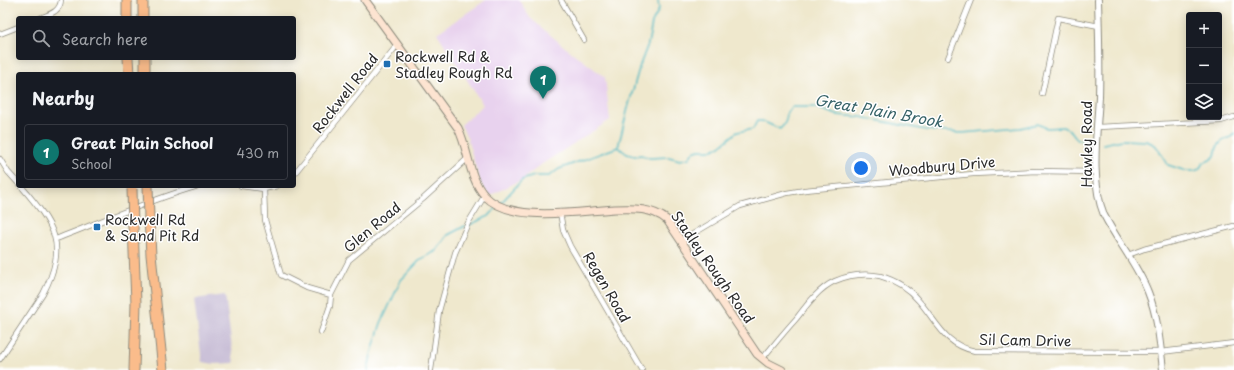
<!DOCTYPE html>
<html lang="en">
<head>
<meta charset="utf-8">
<style>
	body { margin:0; font-family:"Playpen Sans",sans-serif; background:#242831; color:#f1f3f6 }
	.controls { position:absolute; right:12px; top:12px; display:grid; overflow:hidden; border-radius:4px; box-shadow:0 2px 10px #0003 }
	.controls button { width:36px; height:36px; display:grid; place-items:center; padding:0; border:0; border-bottom:1px solid #363941; background:#171b24; color:#f1f3f6; font:20px sans-serif }
	.you { position:absolute; left:861px; top:168px; width:14px; height:14px; margin:-10px; border:3px solid #fff; border-radius:50%; background:#1a73e8; box-shadow:0 0 0 6px #1a73e833 }
	.badge { display:grid; place-items:center; width:26px; height:26px; border-radius:50%; background:#0f766e; color:#fff; font-size:13px; font-weight:700 }
	.pin { position:absolute; translate:-50% -33px; filter:drop-shadow(0 1px 2px #0008) }
	.pin::after { content:''; position:absolute; top:21px; width:14px; height:12px; background:inherit; clip-path:polygon(0 0,100% 0,50% 100%) }
	.list { margin:0; padding:0; list-style:none }
	h2 { display:flex; justify-content:space-between; align-items:center; height:52px; margin:0; padding:0 16px; font-size:17px }
	h2 small { font-size:13px; font-weight:400; color:#9ea1a6 }
	.list li { display:grid; grid-template-columns:26px 1fr auto; gap:12px; align-items:center; box-sizing:border-box; height:56px; margin:0 8px 8px; padding:0 8px; border:1px solid #363941; border-radius:4px }
	.list b { display:block; font-size:15px; white-space:nowrap }
	.list p { margin:0; font-size:13px; white-space:nowrap; color:#9ea1a6 }
	.list em { font-size:13px; font-style:normal; color:#9ea1a6 }
	.icon { flex:none; width:22px; height:22px; fill:none; stroke:currentColor; stroke-width:2; stroke-linecap:round; stroke-linejoin:round }
	.map { position:relative; flex:none; width:1234px; height:370px; overflow:hidden }
	.search { position:absolute; background:#171b24; box-shadow:0 2px 10px #0003; left:16px; top:16px; width:280px; height:44px; display:flex; align-items:center; gap:10px; box-sizing:border-box; padding:0 14px; border-radius:4px; color:#9ea1a6; font-size:15px }
	.panel { position:absolute; background:#171b24; box-shadow:0 2px 10px #0003; left:16px; top:72px; width:280px; height:116px; border-radius:4px }
	.map>svg:first-child { display:block }
	.built { fill:#e8d2ee }
	.industrial { fill:#c9bfd7 }
	.lines { fill:none; stroke-linecap:round; stroke-linejoin:round }
	.stream { stroke:#4ab8c3; stroke-width:1.5 }
	.minor-casing { stroke:#8d8a7c; stroke-width:6 }
	.tertiary-casing { stroke:#8d8a7c; stroke-width:8 }
	.secondary-casing { stroke:#8d8a7c; stroke-width:9 }
	.motorway-casing { stroke:#8d8a7c; stroke-width:11 }
	.minor { stroke:#fff; stroke-width:4.5 }
	.tertiary { stroke:#fff; stroke-width:6 }
	.secondary { stroke:#fde4d1; stroke-width:7 }
	.motorway { stroke:#fabc8b; stroke-width:9 }
	.motorway-bridge-casing { stroke:#8d8a7c; stroke-width:11; stroke-linecap:butt }
	.motorway-bridge { stroke:#fabc8b; stroke-width:9 }
	.poi-dot { fill:#1f6fb2; stroke:#fff; stroke-width:1.5 }
	.labels { text-anchor:middle; dominant-baseline:central; stroke-width:3; stroke-linejoin:round; paint-order:stroke }
	.poi-label { font-size:14px; fill:#2b2b2b; stroke:#fff; text-anchor:start }
	.street-label { font-size:14px; fill:#2b2b2b; stroke:#fff }
	.water-label { font-size:15px; font-style:italic; fill:#376368; stroke:#fff }
</style>
</head>
<body>
<div class="map">
<svg width="1234" height="370" viewBox="0 0 1234 370">
	<rect width="100%" height="100%" fill="#fff"/>
	<filter id="ink" filterUnits="userSpaceOnUse"><feTurbulence type="fractalNoise" baseFrequency=".025" numOctaves="2"/><feDisplacementMap in="SourceGraphic" scale="8" xChannelSelector="R" yChannelSelector="G"/><feConvolveMatrix kernelMatrix="1 2 1 2 8 2 1 2 1" color-interpolation-filters="sRGB"/></filter>
	<filter id="wash" filterUnits="userSpaceOnUse"><feTurbulence type="fractalNoise" baseFrequency=".012" numOctaves="4" result="noise"/><feDisplacementMap in="SourceGraphic" scale="16" xChannelSelector="R" yChannelSelector="G"/><feGaussianBlur stdDeviation="0.9" result="paint"/><feColorMatrix in="noise" values="0 0 0 0 0 0 0 0 0 0 0 0 0 0 0 0 0 1.4 0 .05"/><feComposite in="paint" operator="in"/></filter>
	<g filter="url(#wash)">
		<rect width="100%" height="100%" fill="#efe8cd"/>
		<!-- built -->
		<path class="built" d="M486 0H519L530 18 566 48 605 77 610 120 542 164 523 179 489 196 480 182 467 137 461 125 483 105 437 33Z"/>
		<!-- industrial -->
		<path class="industrial" d="M225 295 234 363 215 364 202 362 194 299Z"/>
		<g class="lines">
			<!-- stream -->
			<path class="stream" d="M1103 144 1122 140 1147 141 1155 145 1159 150 1168 165 1186 171H1195L1199 169 1203 163 1210 160 1215 156 1217 147 1222 141 1231 137 1234 133
				M618 147 627 154 635 156 641 155 650 158 669 157 680 160 689 158 693 152 699 150H713L720 146 737 132 753 129 757 121H762L780 129C785 125 787 119 787 112L792 107H814L837 115 861 117 926 130 947 132 962 133 1020 128 1037 124 1047 128 1063 127 1071 131 1077 139 1091 144
				M500 204 522 180 534 176H549L559 169 618 147 629 104 640 65 648 44 652 23 659 9 658 0
				M469 225 489 216 497 207
				M368 370 371 355 381 323 401 280 421 259 436 251 448 235 465 226"/>
		</g>
	</g>
	<g filter="url(#ink)">
		<g class="lines">
			<defs>
				<path id="minor" d="M561 0 584 40
					M40 18C50 14 60 12 61 0
					M0 34 18 27
					M948 58 971 0
					M1042 94 1058 18 1099 26
					M1098 127 1221 121 1234 117
					M0 159 8 172 18 183
					M294 174 398 44
					M241 186 264 189 277 186
					M264 189 265 220 281 275 307 288 331 295
					M560 212 563 230 570 246 642 370
					M56 239C103 221 149 200 198 186
					M681 241 740 206 787 193 805 190 973 174 1037 171 1096 172
					M1128 255 1144 249 1234 226
					M321 332 330 306 331 295 349 260 423 199 468 158
					M0 359 43 294C69 244 54 225 21 186
					M762 359C773 346 784 332 796 319 806 306 819 288 835 281 849 275 865 273 880 276 895 280 908 288 918 300 937 321 944 345 975 351L1161 352 1234 343
					M431 370 439 311 455 253 468 223 485 195"/>
				<path id="tertiary" d="M1098 0C1099 32 1100 65 1099 97 1097 134 1090 181 1104 215 1117 241 1137 264 1148 292 1158 317 1160 343 1163 370"/>
				<path id="secondary" d="M365 0 458 128C469 150 468 177 485 196 512 224 578 211 615 209 633 208 653 208 667 220L757 354 768 363 782 370"/>
				<path id="motorway" d="M127 0V18
					M143 0V18
					M128 58 129 74
					M145 58V74
					M149 218 151 255 163 370
					M133 226 136 303 134 370"/>
			</defs>
			<!-- minor casing -->
			<use href="#minor" class="minor-casing"/>
			<!-- tertiary casing -->
			<use href="#tertiary" class="tertiary-casing"/>
			<!-- secondary casing -->
			<use href="#secondary" class="secondary-casing"/>
			<!-- motorway casing -->
			<use href="#motorway" class="motorway-casing"/>
			<!-- minor -->
			<use href="#minor" class="minor"/>
			<!-- tertiary -->
			<use href="#tertiary" class="tertiary"/>
			<!-- secondary -->
			<use href="#secondary" class="secondary"/>
			<!-- motorway -->
			<use href="#motorway" class="motorway"/>
			<defs>
				<path id="motorway-bridge" d="M148 186 149 218
					M132 189 133 226"/>
			</defs>
			<!-- motorway-bridge casing -->
			<use href="#motorway-bridge" class="motorway-bridge-casing"/>
			<!-- motorway-bridge -->
			<use href="#motorway-bridge" class="motorway-bridge"/>
		</g>
	</g>
	<!-- markers -->
	<g class="poi-dot">
		<rect x="383" y="60" width="8" height="8" rx="2"/>
		<rect x="93" y="223" width="8" height="8" rx="2"/>
	</g>
	<g class="labels">
		<!-- poi labels -->
		<g class="poi-label">
			<text x="395" y="56">Rockwell Rd &amp;<tspan x="395" dy="16">Stadley Rough Rd</tspan></text>
			<text x="105" y="219">Rockwell Rd<tspan x="105" dy="16">&amp; Sand Pit Rd</tspan></text>
		</g>
		<!-- street labels -->
		<g class="street-label">
			<text transform="translate(345 93) rotate(-52)">Rockwell Road</text>
			<text transform="translate(1086 144) rotate(-90)">Hawley Road</text>
			<text transform="translate(942 166) rotate(-5)">Woodbury Drive</text>
			<text transform="translate(372 227) rotate(-40)">Glen Road</text>
			<text transform="translate(713 267) rotate(55)">Stadley Rough Road</text>
			<text transform="translate(607 287) rotate(60)">Regen Road</text>
			<text transform="translate(1025 340) rotate(1)">Sil Cam Drive</text>
		</g>
		<!-- water labels -->
		<g class="water-label">
			<text transform="translate(879 110) rotate(10)">Great Plain Brook</text>
		</g>
	</g>
</svg>
<div class="controls">
<button>+</button>
<button>−</button>
<button><svg class="icon" aria-label="layers" viewBox="0 0 24 24"><path d="M12 4l9 5-9 5-9-5zM3 14l9 5 9-5"/></svg></button>
</div>
<div class="you"></div>
<div class="pin badge" style="left:543px;top:99px">1</div>
<div class="search"><svg class="icon" aria-label="search" viewBox="0 0 24 24"><circle cx="10" cy="10" r="6"/><path d="M15 15l6 6"/></svg>Search here</div>
<section class="panel">
<h2>Nearby<small></small></h2>
<ul class="list">
<li><span class="badge">1</span><div><b>Great Plain School</b><p>School</p></div><em>430 m</em></li>
</ul>
</section>
</div>
</body>
</html>
